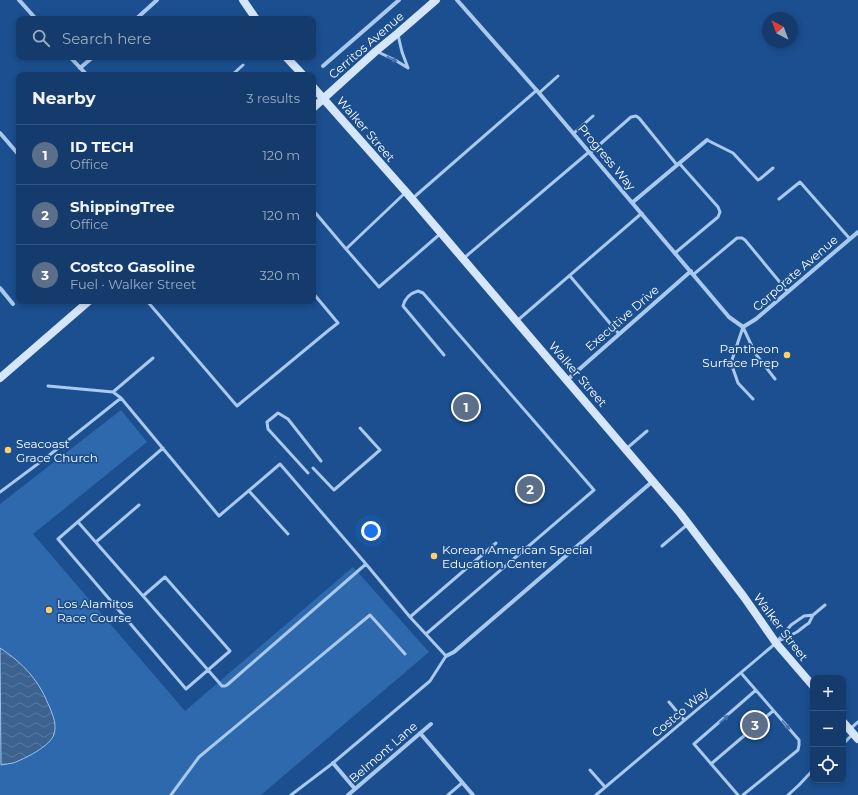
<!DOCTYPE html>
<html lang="en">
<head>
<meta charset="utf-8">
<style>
	body { margin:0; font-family:Montserrat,sans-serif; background:#214673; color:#f1f3f6 }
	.controls { position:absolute; right:12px; bottom:12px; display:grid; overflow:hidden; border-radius:8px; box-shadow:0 2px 6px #0003 }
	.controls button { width:36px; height:36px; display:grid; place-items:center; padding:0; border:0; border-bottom:1px solid #33557e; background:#143b6b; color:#f1f3f6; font:20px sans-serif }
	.compass { position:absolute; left:762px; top:12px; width:36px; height:36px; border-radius:50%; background:#143b6b; box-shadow:0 2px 6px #0003; rotate:319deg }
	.you { position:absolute; left:371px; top:531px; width:14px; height:14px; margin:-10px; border:3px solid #fff; border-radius:50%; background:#1a73e8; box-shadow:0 0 0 6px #1a73e833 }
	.badge { display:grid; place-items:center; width:26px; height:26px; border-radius:50%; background:#8abfa5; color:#fff; font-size:13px; font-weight:700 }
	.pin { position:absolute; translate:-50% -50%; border:2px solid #fff; box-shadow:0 1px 4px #0006 }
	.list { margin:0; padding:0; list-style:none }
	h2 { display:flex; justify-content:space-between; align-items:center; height:52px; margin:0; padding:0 16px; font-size:17px }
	h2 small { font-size:13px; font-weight:400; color:#9dadc1 }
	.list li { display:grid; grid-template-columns:26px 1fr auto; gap:12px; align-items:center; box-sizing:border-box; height:60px; padding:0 16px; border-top:1px solid #33557e }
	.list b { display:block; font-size:15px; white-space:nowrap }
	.list p { margin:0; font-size:13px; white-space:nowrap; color:#9dadc1 }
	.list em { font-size:13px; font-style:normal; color:#9dadc1 }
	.icon { flex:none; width:22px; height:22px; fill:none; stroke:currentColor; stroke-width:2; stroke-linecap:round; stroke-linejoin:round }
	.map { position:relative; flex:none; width:858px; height:795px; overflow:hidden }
	.search { position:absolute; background:#143b6b; box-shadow:0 2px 6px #0003; left:16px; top:16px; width:300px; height:44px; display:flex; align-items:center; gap:10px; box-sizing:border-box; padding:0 14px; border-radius:8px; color:#9dadc1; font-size:15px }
	.panel { position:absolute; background:#143b6b; box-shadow:0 2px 6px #0003; left:16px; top:72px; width:300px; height:232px; border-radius:8px }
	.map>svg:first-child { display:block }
	.pitch { fill:#2e69ad }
	.water { fill:url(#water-waves); stroke:#9cc4f0 }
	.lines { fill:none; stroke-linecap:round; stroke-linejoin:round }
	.service { stroke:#a9c9ee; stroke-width:3 }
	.minor { stroke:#a9c9ee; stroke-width:4 }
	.secondary { stroke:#d6e6fa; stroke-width:8 }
	.oneway { fill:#4674ac }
	.poi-dot { fill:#ffd166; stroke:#1b4f8f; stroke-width:1.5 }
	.labels { text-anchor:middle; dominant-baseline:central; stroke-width:3.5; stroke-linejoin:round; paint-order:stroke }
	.street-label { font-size:12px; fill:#fff; stroke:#1b4f8f }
	.poi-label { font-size:12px; fill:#fff; stroke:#1b4f8f; text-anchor:start }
</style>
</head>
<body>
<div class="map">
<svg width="858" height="795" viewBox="0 0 858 795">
	<defs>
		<pattern id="water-waves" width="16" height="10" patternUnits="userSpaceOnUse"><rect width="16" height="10" fill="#3c6290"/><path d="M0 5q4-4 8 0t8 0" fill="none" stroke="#597aa1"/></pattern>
	</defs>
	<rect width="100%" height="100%" fill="#1b4f8f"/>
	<!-- pitch -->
	<path class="pitch" d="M121 410 147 442 33 534 185 711 353 567 429 652 261 795H0V504Z"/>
	<!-- water -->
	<path class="water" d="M0 648C17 659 32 673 42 691 45 696 47 702 50 708 53 716 57 725 54 734 51 746 24 759 13 763 9 764 5 764 1 765Z"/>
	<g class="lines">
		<!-- service -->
		<path class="service" d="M398 35 402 52 408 68
			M378 52 395 60 408 68
			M232 75 243 65
			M539 93 558 76
			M574 133 593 116
			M707 140 733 153 758 180 760 179 773 168
			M590 153 631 117 636 116 639 118 677 165
			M413 198 537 90
			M779 199 800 182 850 239
			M313 210 346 249 406 192
			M346 249 379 287 440 234
			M675 253 718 217 720 212 718 207 679 163
			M464 258 589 152
			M694 274 737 238H742L745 240 788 292
			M570 276 619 334
			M147 301 237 406 329 330 338 323 313 293
			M518 320 642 213
			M743 327 731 363 738 383 753 399
			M743 327 755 353 775 379
			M48 386 113 392 121 398
			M113 392 153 358
			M163 448 58 539 186 689 208 670 222 686H225L227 685 366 564
			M626 449 647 431
			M313 468 334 490 380 450 360 428
			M308 473 268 429 267 422 278 413 288 419 321 461
			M249 491 288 534
			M0 492 47 457 121 398 219 516 280 464 366 564 410 617 446 656 430 681 333 763 291 795
			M78 522 208 670 230 651 165 577 143 596
			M96 542 139 505
			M662 546 688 524
			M410 617 496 543
			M426 634 594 490 423 293 418 291C411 293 405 298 403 306L444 355
			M777 642 797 632 806 625 809 623 813 615 825 605
			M741 673 799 740V745L798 750 743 795
			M669 702 684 720
			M767 716 773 711
			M850 729 858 722
			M843 744 852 735
			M711 764 745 735
			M590 770 605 787
			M171 795 199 757 370 615 405 654
			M448 795 462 783
			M596 795 776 643 791 625 804 616 813 615
			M738 795 694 744 756 690
			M788 795 799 785 813 770"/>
		<!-- minor -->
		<path class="minor" d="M19 0 36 19
			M457 0 539 93 729 317 743 327 756 319 858 232
			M136 19 157 0
			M70 57 87 75
			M323 66 399 0
			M80 68 93 57
			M0 133 19 155
			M633 202 707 140
			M0 288 13 304
			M567 380 691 271
			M446 656 454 652 653 481
			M420 733 473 795
			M333 763 355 789
			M348 795 431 724"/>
		<!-- secondary -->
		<path class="secondary" d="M243 0 256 19
			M286 57 303 75
			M313 87 406 192 680 513 744 597 776 643 813 686
			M313 108 376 51 398 33 436 0
			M0 378 89 301
			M843 722 858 739"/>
	</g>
	<!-- one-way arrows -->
	<defs><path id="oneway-solid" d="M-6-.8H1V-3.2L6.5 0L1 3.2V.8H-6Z"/></defs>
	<g class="oneway">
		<use href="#oneway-solid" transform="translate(392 59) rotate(28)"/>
		<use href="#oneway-solid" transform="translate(724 719) rotate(-41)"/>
		<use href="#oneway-solid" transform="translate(786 725) rotate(49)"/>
	</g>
	<!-- markers -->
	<g class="poi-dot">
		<circle cx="787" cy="355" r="4"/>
		<circle cx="8" cy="450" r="4"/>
		<circle cx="434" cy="556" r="4"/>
		<circle cx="49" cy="610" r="4"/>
	</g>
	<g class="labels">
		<!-- street labels -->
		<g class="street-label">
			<text transform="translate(366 45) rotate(-41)">Cerritos Avenue</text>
			<text transform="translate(366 129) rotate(49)">Walker Street</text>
			<text transform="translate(607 157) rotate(50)">Progress Way</text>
			<text transform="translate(795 273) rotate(-41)">Corporate Avenue</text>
			<text transform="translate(622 318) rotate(-41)">Executive Drive</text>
			<text transform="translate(578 374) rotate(49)">Walker Street</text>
			<text transform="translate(781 627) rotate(53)">Walker Street</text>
			<text transform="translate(680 712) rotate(-40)">Costco Way</text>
			<text transform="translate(383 752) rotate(-41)">Belmont Lane</text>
		</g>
		<!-- poi labels -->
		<g class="poi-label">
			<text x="779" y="348" text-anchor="end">Pantheon<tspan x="779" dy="14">Surface Prep</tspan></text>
			<text x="16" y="443">Seacoast<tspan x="16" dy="14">Grace Church</tspan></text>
			<text x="442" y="549">Korean American Special<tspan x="442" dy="14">Education Center</tspan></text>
			<text x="57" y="603">Los Alamitos<tspan x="57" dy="14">Race Course</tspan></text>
		</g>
	</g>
</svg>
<div class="controls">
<button>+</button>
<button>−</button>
<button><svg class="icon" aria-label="locate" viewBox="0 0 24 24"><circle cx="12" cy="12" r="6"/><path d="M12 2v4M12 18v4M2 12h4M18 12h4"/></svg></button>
</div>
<svg class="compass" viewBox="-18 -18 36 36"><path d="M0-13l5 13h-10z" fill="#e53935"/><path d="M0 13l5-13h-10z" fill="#9dadc1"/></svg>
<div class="you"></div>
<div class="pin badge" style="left:466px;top:407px;background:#5c6f8a">1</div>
<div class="pin badge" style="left:530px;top:489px;background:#5c6f8a">2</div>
<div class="pin badge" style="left:755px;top:725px;background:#5c6f8a">3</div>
<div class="search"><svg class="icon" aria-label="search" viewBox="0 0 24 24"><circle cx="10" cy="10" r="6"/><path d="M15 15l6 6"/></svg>Search here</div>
<section class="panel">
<h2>Nearby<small>3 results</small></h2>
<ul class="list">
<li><span class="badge" style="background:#5c6f8a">1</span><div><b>ID TECH</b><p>Office</p></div><em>120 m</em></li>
<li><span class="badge" style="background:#5c6f8a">2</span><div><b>ShippingTree</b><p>Office</p></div><em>120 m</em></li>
<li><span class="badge" style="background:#5c6f8a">3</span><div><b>Costco Gasoline</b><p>Fuel · Walker Street</p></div><em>320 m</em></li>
</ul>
</section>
</div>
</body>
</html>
